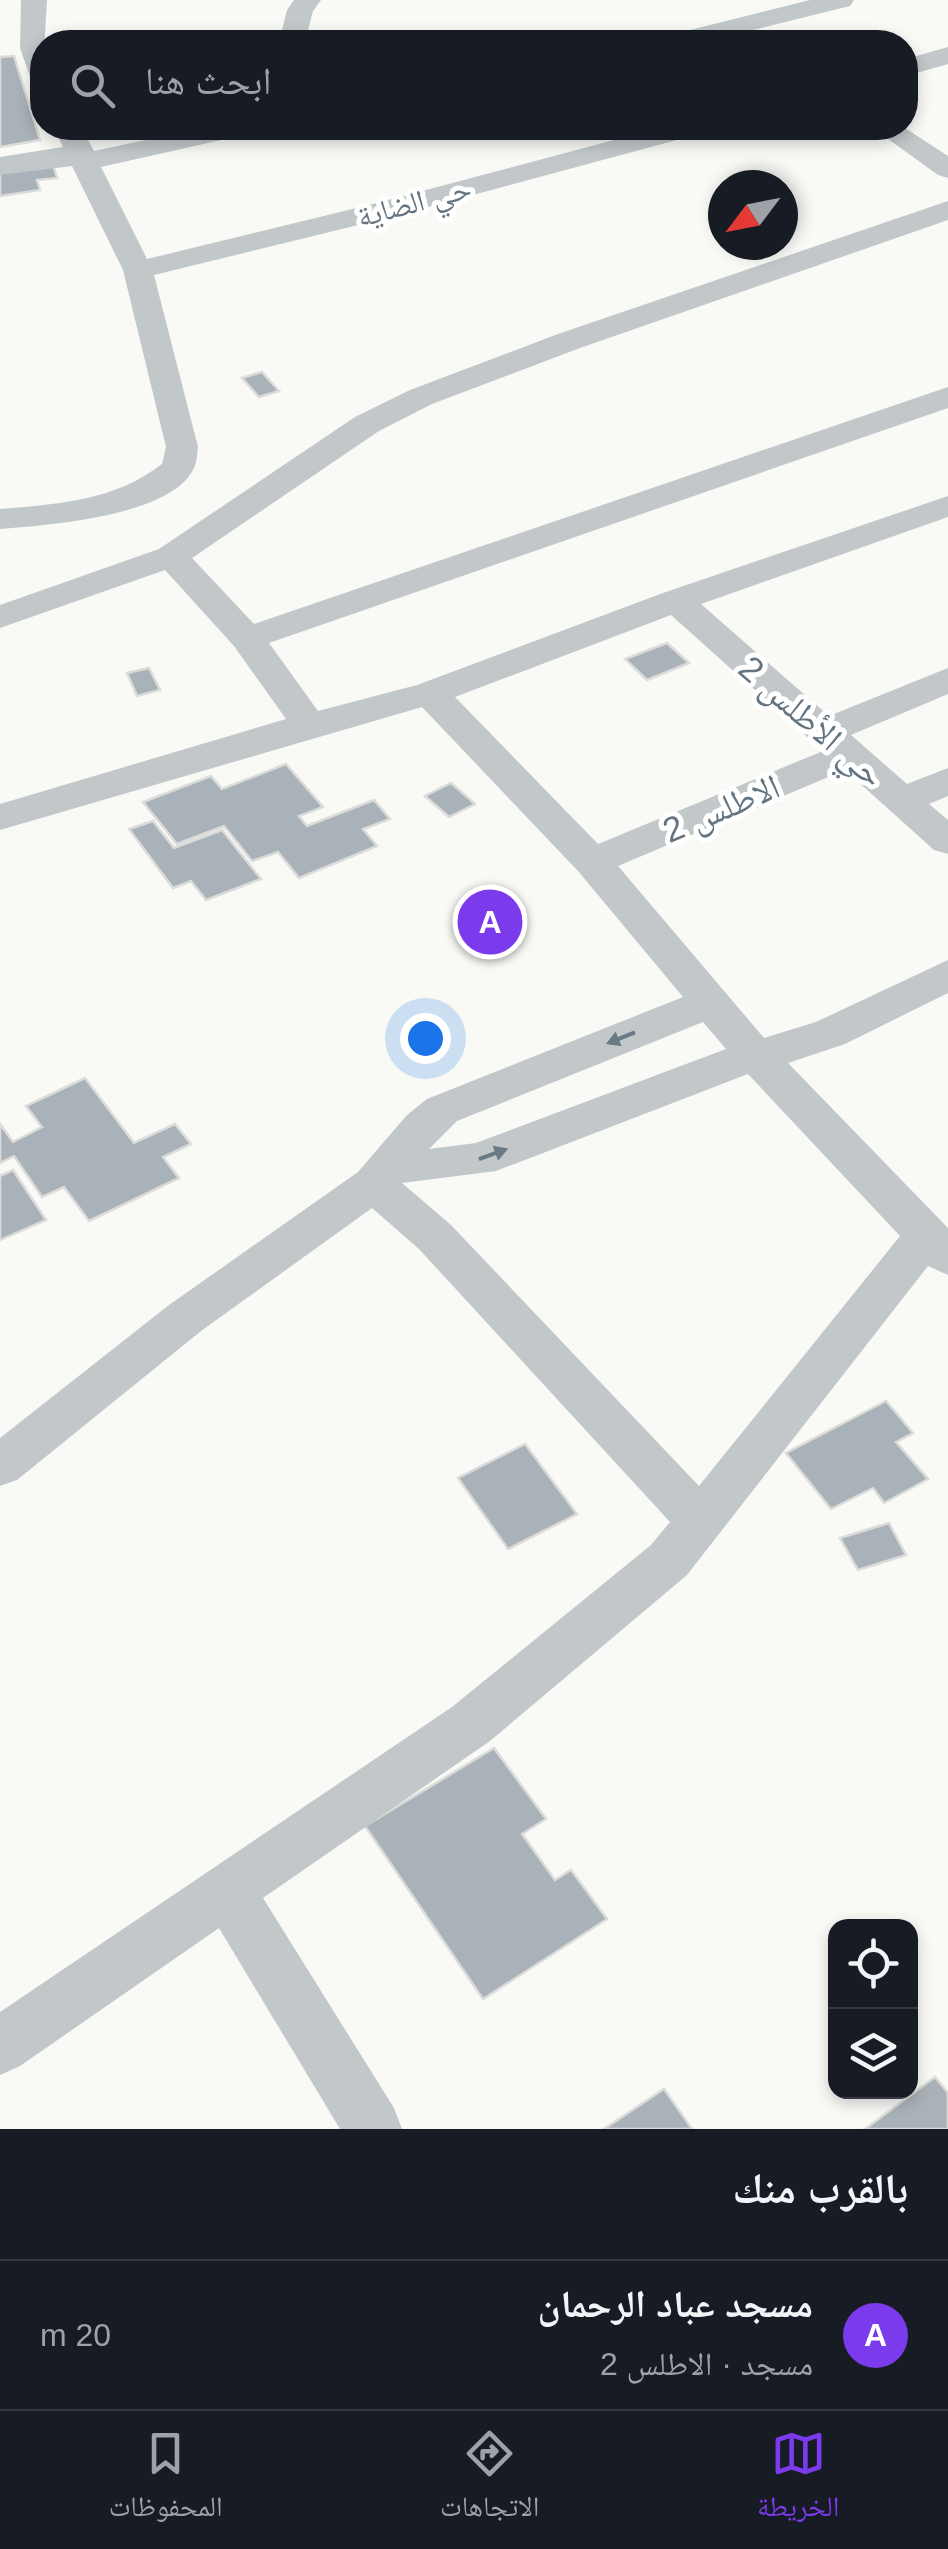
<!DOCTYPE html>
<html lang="ar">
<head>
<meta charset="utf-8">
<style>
	body { margin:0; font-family:Arial,"Noto Naskh Arabic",sans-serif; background:#20242c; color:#f1f3f6; direction:rtl }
	.controls { position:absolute; right:30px; bottom:30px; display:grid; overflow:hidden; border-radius:20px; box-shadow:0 5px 15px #0003 }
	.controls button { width:90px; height:90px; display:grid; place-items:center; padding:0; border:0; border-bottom:2px solid #363941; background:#171b24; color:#f1f3f6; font:50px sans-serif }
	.compass { position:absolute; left:708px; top:170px; width:90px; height:90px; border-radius:50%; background:#171b24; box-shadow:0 5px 15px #0003; rotate:238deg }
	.you { position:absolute; left:425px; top:1038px; width:35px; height:35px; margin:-25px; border:8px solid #fff; border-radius:50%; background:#1a73e8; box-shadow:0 0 0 15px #1a73e833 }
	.badge { display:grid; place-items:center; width:65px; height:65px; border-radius:50%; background:#7c3aed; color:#fff; font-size:32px; font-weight:700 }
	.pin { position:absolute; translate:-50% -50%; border:5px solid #fff; box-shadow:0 2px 10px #0006 }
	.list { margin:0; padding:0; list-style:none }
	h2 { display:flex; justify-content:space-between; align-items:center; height:130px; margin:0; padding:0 40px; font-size:42px }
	h2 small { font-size:32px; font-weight:400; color:#9ea1a6 }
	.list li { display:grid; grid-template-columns:65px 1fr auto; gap:30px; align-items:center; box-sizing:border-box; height:150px; padding:0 40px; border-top:2px solid #363941 }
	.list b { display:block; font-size:38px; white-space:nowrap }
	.list p { margin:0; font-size:32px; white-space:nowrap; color:#9ea1a6 }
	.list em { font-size:32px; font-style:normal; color:#9ea1a6 }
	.icon { flex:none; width:55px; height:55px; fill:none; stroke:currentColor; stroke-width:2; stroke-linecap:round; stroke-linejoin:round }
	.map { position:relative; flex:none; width:948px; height:2129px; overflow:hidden; direction:ltr }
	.search { position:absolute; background:#171b24; box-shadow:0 5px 15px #0003; left:30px; right:30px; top:30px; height:110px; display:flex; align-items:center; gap:25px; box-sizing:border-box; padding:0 35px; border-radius:40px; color:#9ea1a6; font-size:38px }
	.sheet { height:280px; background:#171b24 }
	nav { display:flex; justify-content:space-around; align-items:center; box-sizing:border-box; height:140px; border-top:2px solid #363941; background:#171b24; font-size:28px; color:#9ea1a6 }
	nav a { display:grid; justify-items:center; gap:5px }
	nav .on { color:#7c3aed }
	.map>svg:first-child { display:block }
	.building { fill:#a9b2b8; stroke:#dbdbd9; stroke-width:2.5 }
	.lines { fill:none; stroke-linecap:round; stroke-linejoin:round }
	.minor { fill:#c2c7ca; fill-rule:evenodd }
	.oneway { fill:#697985 }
	.labels { text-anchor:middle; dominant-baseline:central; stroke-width:10; stroke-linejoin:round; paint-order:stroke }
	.far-street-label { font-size:30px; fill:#647581; stroke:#fff }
	.street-label { font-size:35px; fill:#647581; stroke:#fff }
</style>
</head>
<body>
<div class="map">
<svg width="948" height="2129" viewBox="0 0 948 2129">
	<rect width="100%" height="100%" fill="#f9f9f6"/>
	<!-- building -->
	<path class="building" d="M14 56 40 140 0 147V57Z
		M52 161 57 178 37 180 40 190 0 196V167Z
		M262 372 279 391 259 397 242 378Z
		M667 643 689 663 647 680 625 659Z
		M149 668 160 690 137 696 127 673Z
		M286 764 323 807 299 816 307 826 374 800 390 819 363 829 377 846 299 878 278 852 252 861 224 826 177 844 143 802 211 776 222 789Z
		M451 783 475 804 449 817 425 796Z
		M153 821 174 848 222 830 261 879 206 900 191 881 173 888 129 829Z
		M85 1078 134 1143 175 1124 191 1144 163 1157 179 1178 89 1221 64 1187 42 1197 14 1156 0 1163V1124L13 1142 42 1127 26 1106Z
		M13 1170 46 1220 0 1240V1176Z
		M886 1401 913 1433 896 1442 928 1479 884 1503 873 1488 831 1509 786 1453Z
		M525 1444 577 1514 508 1549 458 1478Z
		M889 1523 906 1555 858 1570 840 1538Z
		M494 1748 546 1819 522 1834 555 1880 571 1870 607 1919 483 1999 365 1826Z
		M935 2077 948 2093V2129H865Z
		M664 2089 692 2129H604Z"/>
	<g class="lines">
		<!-- minor -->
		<path class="minor" d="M21 0H47L42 84 32 82 20 48Z
			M294 0H321L313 11 305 42H279L287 10Z
			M810 0H854L850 6 705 42H662L666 36Z
			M948 47V64L906 76V59Z
			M54 128H82L94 151 202 128H252L248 134 101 167 147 259 377 203 659 128H703L699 134 395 216 154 275 198 447C197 454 197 464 193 470 168 517 47 525 0 529V509C59 504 114 501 162 464L166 447 123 270 72 166 0 175V157L63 147Z
			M873 128H905L948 156V178L938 175Z
			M948 201V220L580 348 432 404 379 431 192 558 254 624 948 387V408L269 643 318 711 417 685 663 593 948 496V517L701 604 829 716 948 668V694L851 735 907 784 948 768V796L929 804 948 820V854L934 850 845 770 618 866 764 1038 816 1022 948 960V993L845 1044 788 1063 948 1228V1275L928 1266 687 1575 490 1741 263 1898 394 2108 402 2129H340L219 1928 20 2066 0 2075V2012L452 1707 651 1545 670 1522 419 1249 372 1208 201 1331 17 1480 0 1486V1438L169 1305 358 1172 407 1115 427 1099 683 997 578 871 422 707 0 830V804L286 719 234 646 165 570 0 628V605L159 549 355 417 410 390 558 334ZM671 615 823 751 598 844 455 697ZM703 1022 726 1049 476 1143 429 1149 457 1121ZM748 1074 900 1236 699 1486 451 1225 402 1183 496 1171Z"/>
	</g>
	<!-- one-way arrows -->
	<defs><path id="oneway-solid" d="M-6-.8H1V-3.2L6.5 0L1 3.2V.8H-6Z" transform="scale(2.5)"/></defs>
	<g class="oneway">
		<use href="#oneway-solid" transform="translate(621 1038) rotate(158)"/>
		<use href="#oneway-solid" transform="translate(493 1154) rotate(-20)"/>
	</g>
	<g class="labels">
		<!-- far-street labels -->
		<g class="far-street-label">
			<text transform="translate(414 202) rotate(-15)">حي الضاية</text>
		</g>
		<!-- street labels -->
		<g class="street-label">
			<text transform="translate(812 721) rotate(41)">حي الأطلس 2</text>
			<text transform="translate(721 808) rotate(-23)">الاطلس 2</text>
		</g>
	</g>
</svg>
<div class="controls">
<button><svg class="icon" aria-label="locate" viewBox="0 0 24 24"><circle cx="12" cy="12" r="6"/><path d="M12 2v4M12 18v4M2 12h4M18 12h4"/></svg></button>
<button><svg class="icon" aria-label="layers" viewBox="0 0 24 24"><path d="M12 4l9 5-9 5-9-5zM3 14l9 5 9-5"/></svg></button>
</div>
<svg class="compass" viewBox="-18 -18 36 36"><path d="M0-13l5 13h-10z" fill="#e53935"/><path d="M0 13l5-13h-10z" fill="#9ea1a6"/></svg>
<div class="you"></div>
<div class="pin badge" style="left:490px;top:922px">A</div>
<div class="search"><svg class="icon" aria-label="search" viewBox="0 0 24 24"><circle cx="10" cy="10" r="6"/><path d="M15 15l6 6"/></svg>ابحث هنا</div>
</div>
<section class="sheet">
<h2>بالقرب منك<small></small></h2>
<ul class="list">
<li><span class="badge">A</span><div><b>مسجد عباد الرحمان</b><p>مسجد · الاطلس 2</p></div><em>20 m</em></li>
</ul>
</section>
<nav>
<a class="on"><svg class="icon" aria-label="map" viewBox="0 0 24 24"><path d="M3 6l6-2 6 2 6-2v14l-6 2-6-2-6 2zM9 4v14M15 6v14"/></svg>الخريطة</a>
<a><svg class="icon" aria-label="directions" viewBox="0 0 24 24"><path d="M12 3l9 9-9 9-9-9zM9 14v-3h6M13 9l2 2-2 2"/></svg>الاتجاهات</a>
<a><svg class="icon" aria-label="saved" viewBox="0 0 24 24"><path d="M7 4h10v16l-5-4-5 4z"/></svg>المحفوظات</a>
</nav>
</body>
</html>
